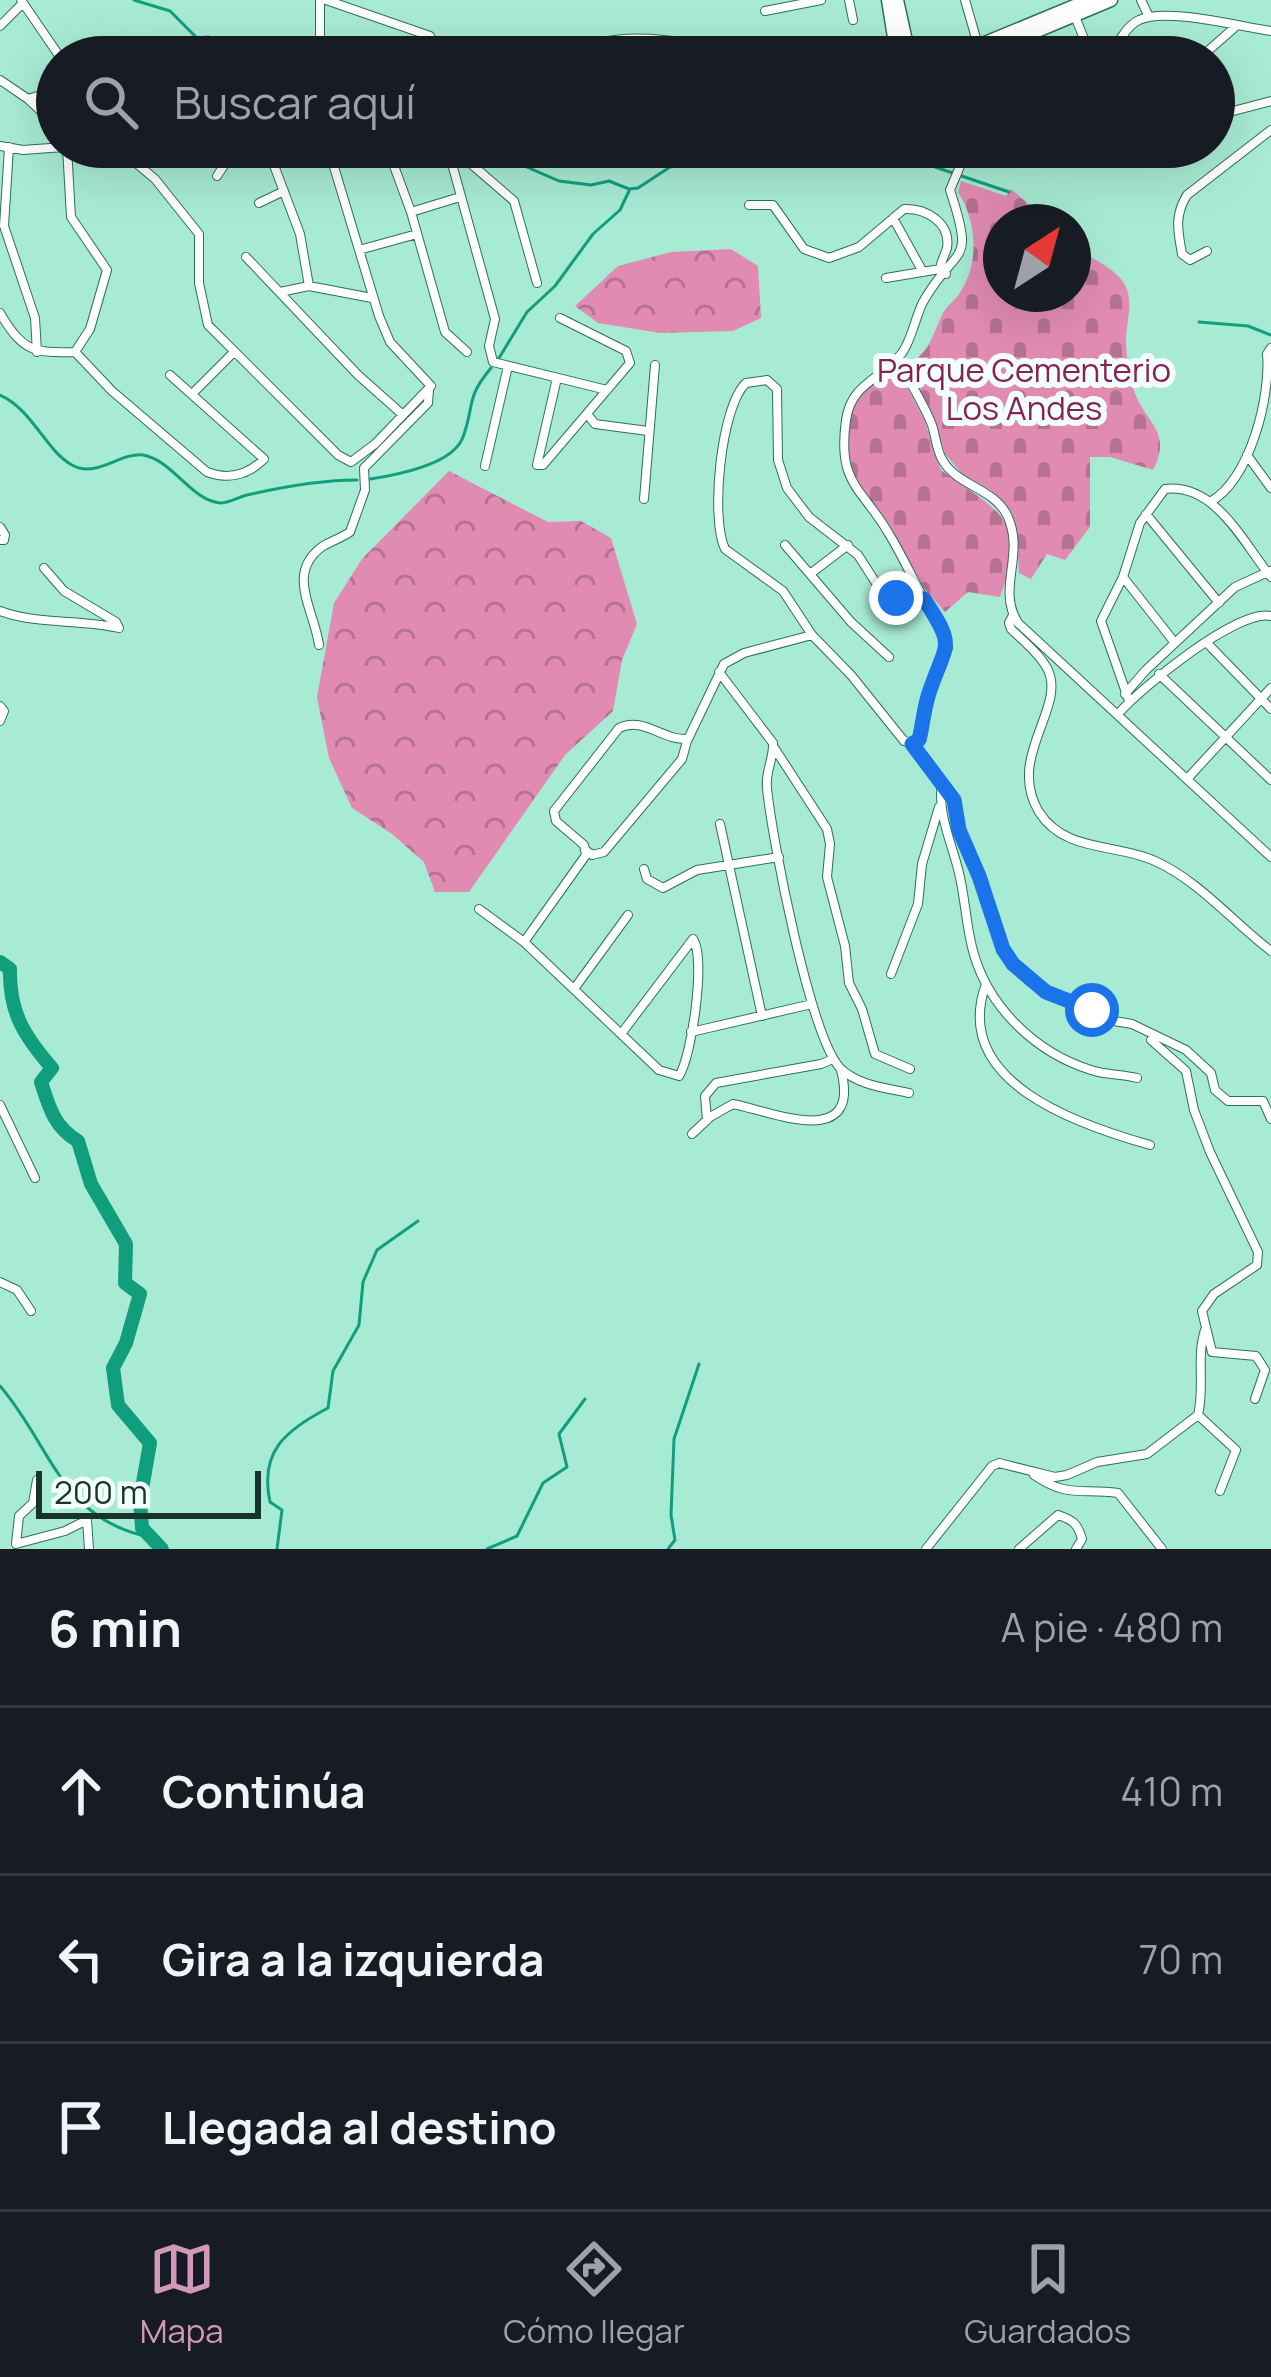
<!DOCTYPE html>
<html lang="es">
<head>
<meta charset="utf-8">
<style>
	body { margin:0; font-family:Manrope,sans-serif; background:#242831; color:#f1f3f6 }
	.compass { position:absolute; left:983px; top:204px; width:108px; height:108px; border-radius:50%; background:#171b24; box-shadow:0 12px 48px #0002; rotate:36deg }
	.scale { position:absolute; left:36px; bottom:30px; width:225px; box-sizing:border-box; padding-left:12px; border:6px solid #18332b; border-top:0; font-size:33px; line-height:42px; white-space:nowrap; color:#18332b; -webkit-text-stroke:9px #f2fffa; paint-order:stroke }
	.stop { position:absolute; width:36px; height:36px; margin:-27px; border:9px solid #1a73e8; border-radius:50%; background:#fff }
	.stop.end { background:#1a73e8; border-color:#fff; box-shadow:0 3px 12px #0008 }
	.list { margin:0; padding:0; list-style:none }
	h2 { display:flex; justify-content:space-between; align-items:center; height:156px; margin:0; padding:0 48px; font-size:51px }
	h2 small { font-size:39px; font-weight:400; color:#9ea1a6 }
	.list li { display:grid; grid-template-columns:78px 1fr auto; gap:36px; align-items:center; box-sizing:border-box; height:168px; padding:0 48px; border-top:3px solid #363941 }
	.list b { display:block; font-size:45px; white-space:nowrap }
	.list em { font-size:39px; font-style:normal; color:#9ea1a6 }
	.icon { flex:none; width:66px; height:66px; fill:none; stroke:currentColor; stroke-width:2; stroke-linecap:round; stroke-linejoin:round }
	.map { position:relative; flex:none; width:1271px; height:1549px; overflow:hidden }
	.search { position:absolute; background:#171b24; box-shadow:0 12px 48px #0002; left:36px; right:36px; top:36px; height:132px; display:flex; align-items:center; gap:30px; box-sizing:border-box; padding:0 42px; border-radius:66px; color:#9ea1a6; font-size:45px }
	.sheet { height:660px; background:#171b24 }
	nav { display:flex; justify-content:space-around; align-items:center; box-sizing:border-box; height:168px; border-top:3px solid #363941; background:#171b24; font-size:33px; color:#9ea1a6 }
	nav a { display:grid; justify-items:center; gap:6px }
	nav .on { color:#d298bc }
	.map>svg:first-child { display:block }
	.forest { fill:url(#forest-crowns) }
	.cemetery { fill:url(#cemetery-stones) }
	.lines { fill:none; stroke-linecap:round; stroke-linejoin:round }
	.stream { stroke:#119e7d; stroke-width:3 }
	.river { stroke:#119e7d; stroke-width:14 }
	.street-casing { stroke:#2d6f5b; stroke-width:10 }
	.primary-casing { stroke:#2d6f5b; stroke-width:15 }
	.street { stroke:#fff; stroke-width:8 }
	.primary { stroke:#fff; stroke-width:12 }
	.route { stroke:#1a73e8; stroke-width:15 }
	.labels { text-anchor:middle; dominant-baseline:central; stroke-width:12; stroke-linejoin:round; paint-order:stroke }
	.park-label { font-size:33px; fill:#88205a; stroke:#f2fffa }
</style>
</head>
<body>
<div class="map">
<svg width="1271" height="1549" viewBox="0 0 1271 1549">
	<defs>
		<pattern id="forest-crowns" width="20" height="18" patternUnits="userSpaceOnUse" patternTransform="scale(3)"><rect width="20" height="18" fill="#e18bb3"/><path d="M2 6a3 3 0 1 1 6 0M12 15a3 3 0 1 1 6 0" fill="none" stroke="#b57292"/></pattern>
		<pattern id="cemetery-stones" width="16" height="16" patternUnits="userSpaceOnUse" patternTransform="scale(3)"><rect width="16" height="16" fill="#e18bb3"/><path d="M2 7V4a2 2 0 0 1 4 0v3zM10 15v-3a2 2 0 0 1 4 0v3z" fill="#b57292"/></pattern>
	</defs>
	<rect width="100%" height="100%" fill="#a8ebd4"/>
	<!-- forest -->
	<path class="forest" d="M731 249 758 266 761 318 733 331 660 333 598 323 575 306 618 266 671 252Z
		M449 471 548 522 581 521 611 538 637 624 622 660 613 711 565 755 469 892H435L424 862 392 834 352 808 329 758 317 697 334 603 362 559Z"/>
	<!-- cemetery -->
	<path class="cemetery" d="M961 181 1006 196 1011 189 1049 222H1001V294H1073V247C1089 257 1116 268 1125 285 1134 301 1126 324 1126 341 1126 355 1129 373 1133 387 1143 423 1174 429 1153 470L1110 457H1090V527L1065 560 1047 554 1031 579 1019 573 1016 524 1011 511 990 490 962 474 945 454 935 422 908 371 907 366C933 348 930 339 943 313 948 304 956 300 961 291 980 261 976 220 958 192Z
		M897 369 924 419 941 470C997 512 1030 516 1000 597L968 592 945 612 924 588 887 521 862 494 847 459 849 417 855 396 880 375 884 379Z"/>
	<g class="lines">
		<!-- stream -->
		<path class="stream" d="M134 0 170 11 197 38 208 37 265 57
			M740 147 748 151 763 147
			M793 147 801 153 811 147
			M912 147 935 167 1009 192
			M504 157 559 181 591 185 609 181 629 189 638 188 670 167 697 161 704 147
			M1199 322 1248 326 1271 335
			M499 358 527 312 555 286 593 234 620 210 629 191
			M0 395C32 409 46 451 72 465 96 479 120 452 143 455 173 460 191 501 221 503 229 503 239 497 247 495 282 487 322 480 357 480
			M370 479C396 475 453 465 463 437 475 405 465 399 491 368
			M0 1386C51 1445 61 1520 150 1537
			M277 1549 282 1510 270 1502C259 1451 286 1430 328 1408L333 1371 359 1325 363 1282 377 1250 418 1221
			M487 1549 517 1536 543 1483 567 1467 559 1434 585 1399
			M668 1549 675 1540 671 1515 674 1439 699 1364"/>
		<!-- river -->
		<path class="river" d="M0 962 10 969C9 1012 24 1036 52 1068L41 1082C49 1107 54 1127 78 1141L91 1184 126 1244 125 1283 140 1294 126 1343 113 1368 118 1405 150 1443 140 1500 142 1528 162 1549"/>
		<defs>
			<path id="street" d="M21 0 60 57
				M320 0V38L348 57
				M326 0 430 36 434 43 429 57
				M849 0 853 20
				M965 0 978 45
				M1141 0 1149 17
				M765 11 821 0
				M1075 16 1091 57
				M0 26 22 4
				M433 47 450 57
				M98 55 99 57
				M563 57C601 34 649 36 691 44L698 57
				M1111 57C1117 44 1126 26 1139 20 1165 7 1241 27 1271 31
				M1201 57 1234 28
				M0 80 28 99 57 126
				M28 99 41 95 57 104
				M1214 116 1271 101
				M0 146 23 150 64 147
				M9 147 4 226 35 318 37 352
				M117 147 155 179 199 234V283L208 325 338 455 351 462 375 444 431 386 390 342 379 316 328 147
				M387 147 411 212 445 332 467 352
				M432 147 470 163 514 201 537 283
				M449 153 495 319 489 346 493 362 607 390
				M272 160 300 234 309 286
				M137 161 153 147
				M217 176 236 147
				M259 203 284 191
				M749 205H773L804 249 829 258 859 247 904 209C925 208 951 222 947 248 945 255 941 261 940 269L946 274
				M411 212 460 197
				M893 218 923 272
				M359 250 417 234
				M1207 251 1190 260 1182 254C1178 231 1174 216 1187 195L1271 130
				M246 257 358 375 403 415
				M886 278 940 269
				M280 292 309 286 372 298
				M0 313C23 352 34 353 75 352L90 329 107 270 71 217 67 147
				M75 352 112 391 207 472C228 480 248 475 264 459L170 375
				M897 358C908 380 923 402 932 425 936 437 936 450 943 461 958 486 993 488 1007 515 1026 555 996 588 1018 623L1271 857
				M193 393 234 352
				M588 415 595 424 648 431
				M1247 455 1271 488
				M537 465H543L630 363 626 351 560 318
				M537 465 557 378
				M485 466 508 366
				M644 499 655 365
				M1210 502C1250 480 1271 396 1267 354L1271 348
				M1146 514 1219 603
				M0 527 5 535 4 540H0
				M785 545 851 622 889 657
				M810 574 848 545
				M1123 577 1175 643
				M924 599 891 598 883 594 858 555 809 517 787 488 778 460 777 389 767 380 746 383C721 406 710 518 725 549L783 591 812 635 851 675 904 741 916 743 929 692 948 648C945 629 934 615 924 599 912 578 902 555 889 534 862 487 837 485 846 420 851 383 882 379 902 353 912 339 915 318 923 302 957 242 976 269 950 190L961 164 971 158 1094 155 1115 147
				M0 611C38 625 81 619 119 628L116 622 64 591 44 568
				M1013 615 1009 623 1011 629C1023 641 1040 654 1048 670 1066 709 1006 757 1039 812 1065 853 1116 843 1155 861 1198 880 1234 923 1271 951
				M1208 644 1271 709
				M319 645C314 609 285 573 323 546 332 541 341 538 350 532L365 490 364 468 428 403 429 390
				M719 672 773 743C774 758 765 772 767 788 772 839 810 1035 840 1068 857 1085 886 1088 909 1093
				M1159 674 1271 780
				M1125 694 1146 670 1235 587 1270 571
				M1129 701 1101 621 1123 577 1140 523 1165 489C1216 483 1244 544 1271 577
				M0 706 4 711 0 721
				M1118 714C1142 687 1237 609 1271 616
				M912 744 950 792 959 830 979 876 1003 948 1029 981 1108 1020 1132 1024 1186 1050 1211 1073 1215 1090 1228 1101H1263L1271 1119
				M775 749 827 829 830 844 827 877 845 946 849 983 862 1009 875 1054 910 1069
				M1187 779 1271 688
				M942 782C937 814 952 843 959 873 965 898 966 923 972 947 986 1005 1034 1052 1091 1070 1106 1075 1121 1074 1137 1078
				M720 824 762 1016
				M587 851 592 855 604 852 682 759 687 741
				M644 869 647 879 663 888 697 870 779 857
				M479 909 524 942 659 1070 679 1076C692 1056 706 958 693 939
				M524 942 586 855 584 845 556 821 554 811 619 728C643 716 663 741 688 739L724 664 744 653 812 635
				M891 974 918 904 922 864 939 807
				M986 984C950 1082 1079 1125 1150 1145
				M574 989 628 915
				M691 1032 812 1004
				M621 1034 693 939
				M1151 1040 1186 1071 1194 1110 1210 1152 1258 1252 1257 1265 1214 1294 1202 1311 1212 1352 1256 1356 1265 1370 1255 1399
				M0 1105 35 1178
				M707 1120 705 1096 716 1083 821 1064 833 1059
				M692 1134 710 1117 733 1104C770 1111 862 1152 841 1070
				M0 1282 17 1290 31 1311
				M1198 1415 1236 1450 1220 1491
				M1034 1475C1067 1498 1081 1488 1118 1493L1162 1549
				M37 1480 33 1503 19 1516 16 1544 65 1531 87 1520 89 1549
				M926 1549 992 1466 999 1463 1055 1477 1067 1475 1097 1462 1147 1454 1198 1415C1205 1387 1196 1358 1205 1330
				M1019 1549 1058 1515C1073 1520 1078 1524 1082 1539L1076 1549"/>
			<path id="primary" d="M888 0 894 37 906 57
				M897 0 906 41 922 57
				M951 57 1089 0
				M975 57 1111 0"/>
		</defs>
		<!-- street casing -->
		<use href="#street" class="street-casing"/>
		<!-- primary casing -->
		<use href="#primary" class="primary-casing"/>
		<!-- street -->
		<use href="#street" class="street"/>
		<!-- primary -->
		<use href="#primary" class="primary"/>
	</g>
	<g class="lines">
		<!-- route -->
		<path class="route" d="M896 598 924 599C956 648 947 641 930 690 924 706 923 724 919 740L912 744 954 800 959 830 979 876 1003 949 1013 964 1046 992 1092 1010"/>
	</g>
	<g class="labels">
		<!-- park labels -->
		<g class="park-label">
			<text x="1024" y="369">Parque Cementerio<tspan x="1024" dy="38">Los Andes</tspan></text>
		</g>
	</g>
</svg>
<svg class="compass" viewBox="-18 -18 36 36"><path d="M0-13l5 13h-10z" fill="#e53935"/><path d="M0 13l5-13h-10z" fill="#9ea1a6"/></svg>
<div class="scale">200 m</div>
<div class="stop" style="left:1092px;top:1010px"></div>
<div class="stop end" style="left:896px;top:598px"></div>
<div class="search"><svg class="icon" aria-label="search" viewBox="0 0 24 24"><circle cx="10" cy="10" r="6"/><path d="M15 15l6 6"/></svg>Buscar aquí</div>
</div>
<section class="sheet">
<h2>6 min<small>A pie · 480 m</small></h2>
<ul class="list">
<li><svg class="icon" aria-label="ahead" viewBox="0 0 24 24"><path d="M12 20V5M6 11l6-6 6 6"/></svg><div><b>Continúa</b></div><em>410 m</em></li>
<li><svg class="icon" aria-label="left" viewBox="0 0 24 24"><path d="M17 20v-9H6M10 6l-5 5 5 5"/></svg><div><b>Gira a la izquierda</b></div><em>70 m</em></li>
<li><svg class="icon" aria-label="arrive" viewBox="0 0 24 24"><path d="M6 21V4h12l-3 4 3 4H6"/></svg><div><b>Llegada al destino</b></div></li>
</ul>
</section>
<nav>
<a class="on"><svg class="icon" aria-label="map" viewBox="0 0 24 24"><path d="M3 6l6-2 6 2 6-2v14l-6 2-6-2-6 2zM9 4v14M15 6v14"/></svg>Mapa</a>
<a><svg class="icon" aria-label="directions" viewBox="0 0 24 24"><path d="M12 3l9 9-9 9-9-9zM9 14v-3h6M13 9l2 2-2 2"/></svg>Cómo llegar</a>
<a><svg class="icon" aria-label="saved" viewBox="0 0 24 24"><path d="M7 4h10v16l-5-4-5 4z"/></svg>Guardados</a>
</nav>
</body>
</html>
